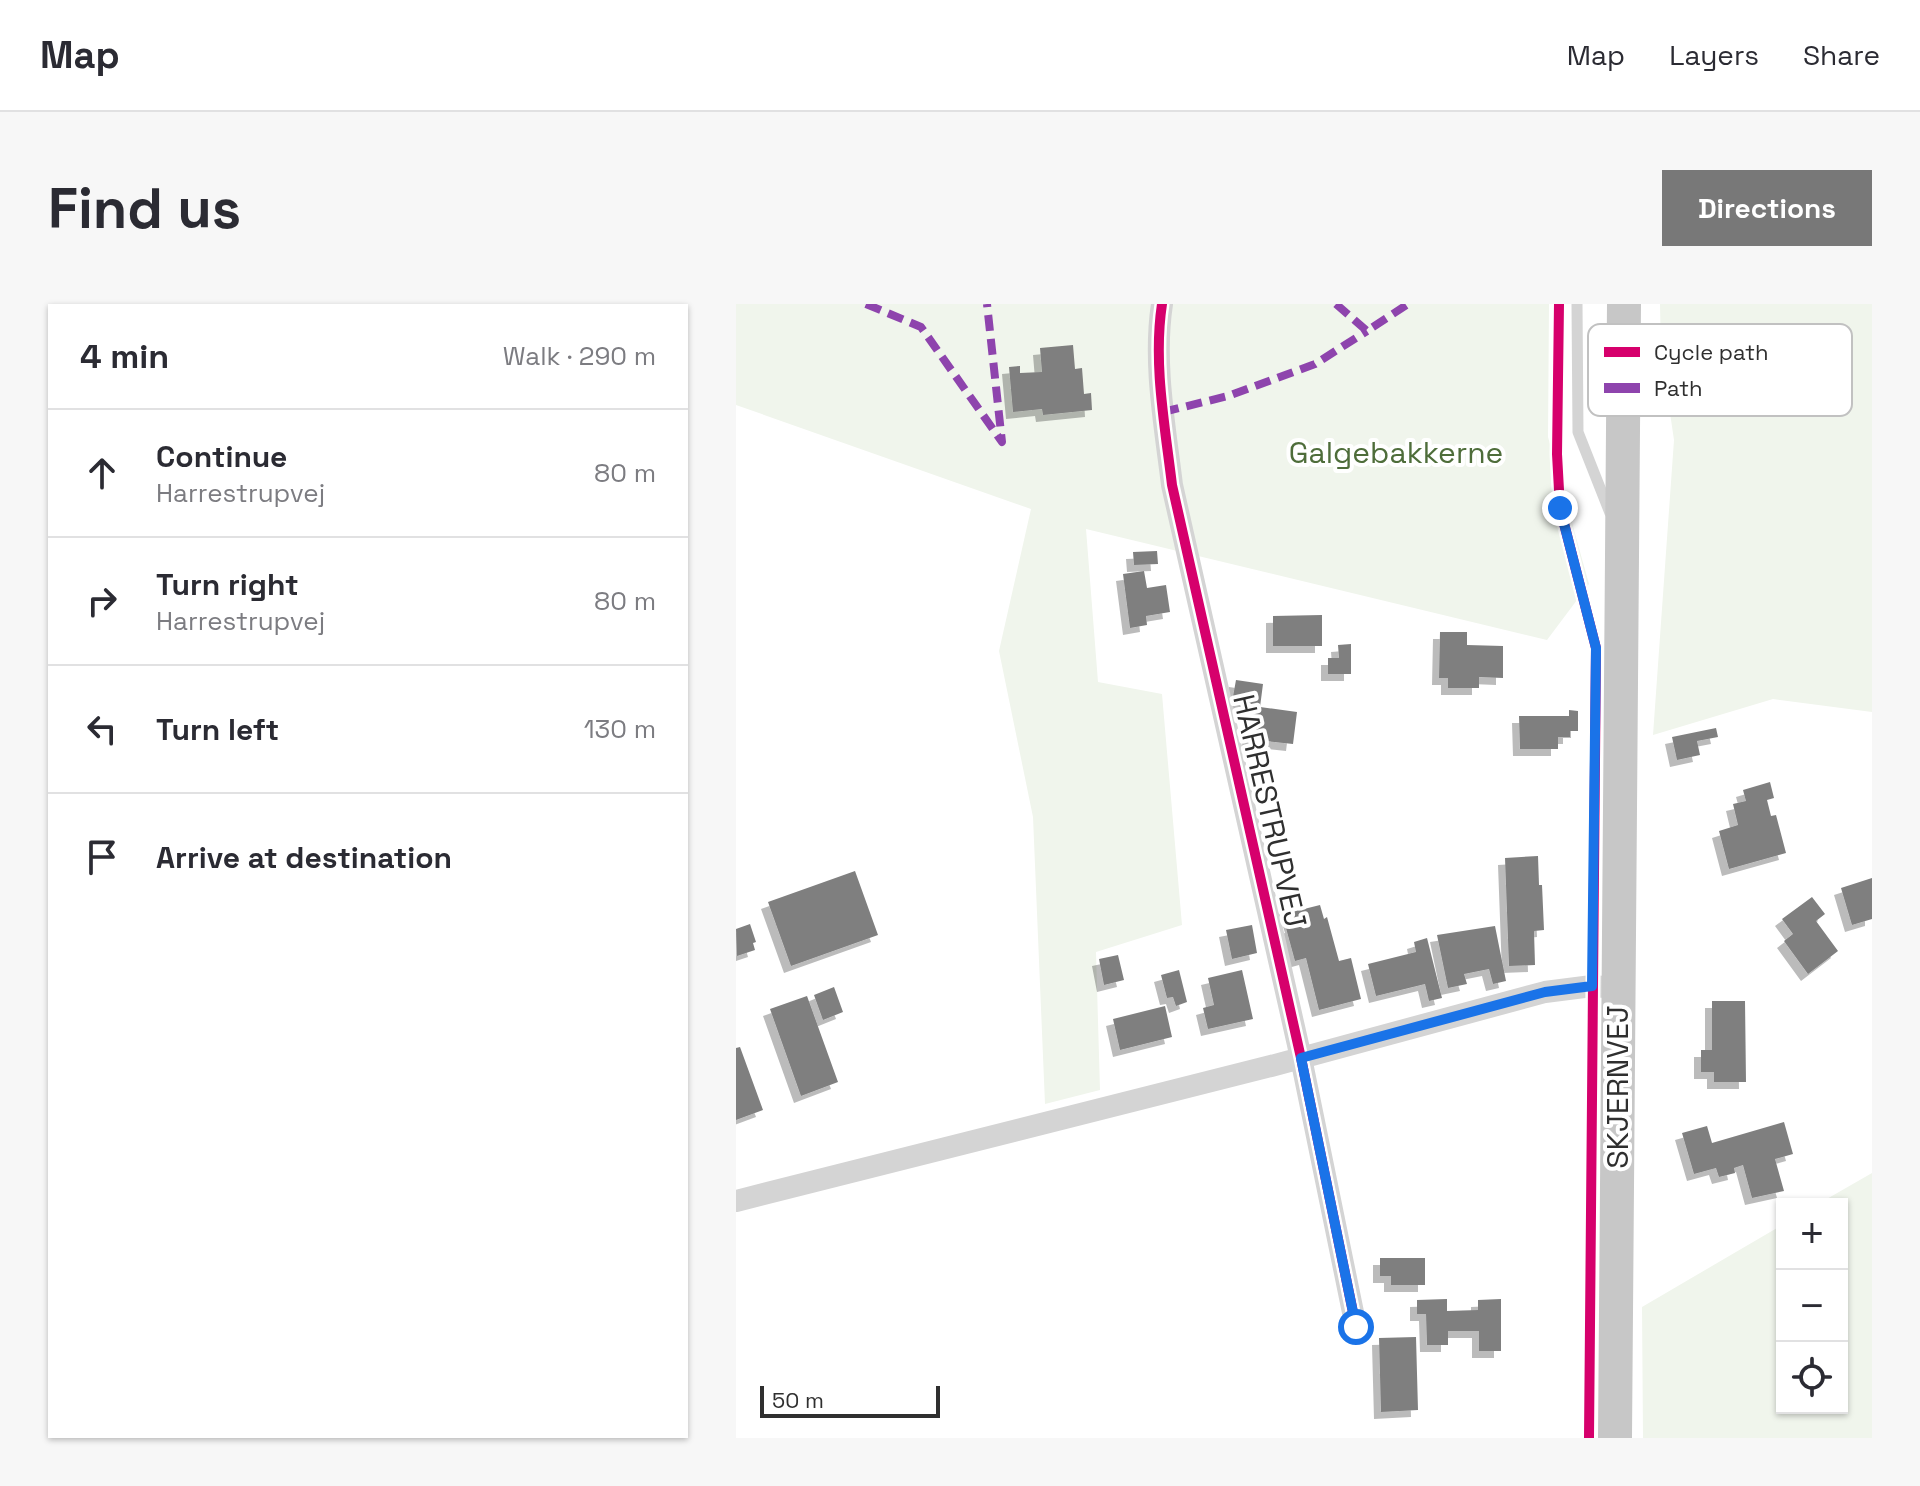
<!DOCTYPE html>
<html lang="en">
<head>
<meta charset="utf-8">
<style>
	body { margin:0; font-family:"Space Grotesk",sans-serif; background:#f7f7f7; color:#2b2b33 }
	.controls { position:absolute; right:24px; bottom:24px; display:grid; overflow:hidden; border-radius:0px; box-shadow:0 2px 6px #0004 }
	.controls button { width:72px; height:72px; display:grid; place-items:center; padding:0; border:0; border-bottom:2px solid #e1e1e2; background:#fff; color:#2b2b33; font:40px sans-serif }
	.scale { position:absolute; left:24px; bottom:20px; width:180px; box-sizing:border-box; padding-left:8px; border:4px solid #2f2f2f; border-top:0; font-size:22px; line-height:28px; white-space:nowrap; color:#2f2f2f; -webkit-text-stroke:6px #fff; paint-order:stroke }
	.stop { position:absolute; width:24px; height:24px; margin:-18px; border:6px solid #1a73e8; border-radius:50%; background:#fff }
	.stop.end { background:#1a73e8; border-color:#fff; box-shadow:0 2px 8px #0008 }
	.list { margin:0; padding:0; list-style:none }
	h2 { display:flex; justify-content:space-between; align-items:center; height:104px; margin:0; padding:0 32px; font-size:34px }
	h2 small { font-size:26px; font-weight:400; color:#7c7c81 }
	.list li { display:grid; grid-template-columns:52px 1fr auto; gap:24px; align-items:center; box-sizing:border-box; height:128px; padding:0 32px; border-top:2px solid #e1e1e2 }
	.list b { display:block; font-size:30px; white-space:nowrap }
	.list p { margin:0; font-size:26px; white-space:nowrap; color:#7c7c81 }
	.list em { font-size:26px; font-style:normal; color:#7c7c81 }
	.icon { flex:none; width:44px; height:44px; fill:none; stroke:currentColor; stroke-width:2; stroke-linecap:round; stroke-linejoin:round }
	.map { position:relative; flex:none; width:1136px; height:1134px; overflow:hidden; border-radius:0px }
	header { display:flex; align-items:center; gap:48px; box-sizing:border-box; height:112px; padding:0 40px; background:#fff; border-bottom:2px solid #e1e1e2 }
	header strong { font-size:38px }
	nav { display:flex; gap:44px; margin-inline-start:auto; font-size:28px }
	.intro { display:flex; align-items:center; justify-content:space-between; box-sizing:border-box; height:192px; padding:0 48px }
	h1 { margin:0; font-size:56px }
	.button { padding:20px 36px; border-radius:0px; background:#787878; color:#fff; font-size:28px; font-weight:700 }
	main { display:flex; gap:48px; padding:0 48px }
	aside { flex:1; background:#fff; border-radius:0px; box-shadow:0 2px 6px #0004 }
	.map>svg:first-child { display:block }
	.green { fill:#f0f5ec }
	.building { fill:#7f7f7f; filter:url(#shadow) }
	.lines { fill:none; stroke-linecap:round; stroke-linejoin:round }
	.lane { stroke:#d4d4d4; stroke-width:11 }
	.street { stroke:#d4d4d4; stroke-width:22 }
	.primary { stroke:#c7c7c7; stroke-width:34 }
	.quiet { stroke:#8e44ad; stroke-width:8; stroke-dasharray:16 8; stroke-linecap:butt }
	.cycleway-casing { stroke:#fff; stroke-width:15 }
	.cycleway { stroke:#d6006c; stroke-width:10 }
	.route { stroke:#1a73e8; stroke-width:10 }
	.labels { text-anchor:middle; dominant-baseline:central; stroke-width:8; stroke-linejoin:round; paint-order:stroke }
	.park-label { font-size:30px; fill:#4e6d3a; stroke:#fff }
	.street-label { font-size:30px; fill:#2f2f2f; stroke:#fff }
	.key { fill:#fff; stroke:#c1c1c1; stroke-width:2 }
	.key-label { font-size:22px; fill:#2f2f2f }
</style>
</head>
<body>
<header>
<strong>Map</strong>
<nav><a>Map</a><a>Layers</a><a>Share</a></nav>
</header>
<div class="intro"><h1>Find us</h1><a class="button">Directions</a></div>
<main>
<aside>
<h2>4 min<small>Walk · 290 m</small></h2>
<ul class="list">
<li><svg class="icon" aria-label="ahead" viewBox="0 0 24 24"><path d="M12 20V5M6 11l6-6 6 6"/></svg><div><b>Continue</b><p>Harrestrupvej</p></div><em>80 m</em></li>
<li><svg class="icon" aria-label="right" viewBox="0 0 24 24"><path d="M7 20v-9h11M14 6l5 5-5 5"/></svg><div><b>Turn right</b><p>Harrestrupvej</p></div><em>80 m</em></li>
<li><svg class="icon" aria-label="left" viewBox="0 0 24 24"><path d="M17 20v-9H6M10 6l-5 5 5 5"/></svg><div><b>Turn left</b></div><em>130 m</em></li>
<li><svg class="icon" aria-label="arrive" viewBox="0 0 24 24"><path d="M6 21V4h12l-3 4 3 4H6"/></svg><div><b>Arrive at destination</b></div></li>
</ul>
</aside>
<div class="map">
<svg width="1136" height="1134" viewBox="0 0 1136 1134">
	<defs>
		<filter id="shadow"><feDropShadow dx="-7" dy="7" stdDeviation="0" flood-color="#0004"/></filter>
	</defs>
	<rect width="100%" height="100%" fill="#fff"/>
	<!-- green -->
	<path class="green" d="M0 0H813L812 133 853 280 811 336 350 225 362 378 426 390 446 621 360 648 364 786 309 800 297 513 263 347 295 205 0 101Z
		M924 0H1136V408L1037 395 917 431 938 136 925 48Z
		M1136 869V1134H907L906 1003 1046 921V1104H1106V900H1082Z"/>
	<!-- building -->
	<path class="building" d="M337 41 339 65 346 64 348 90 355 89 356 106 307 111 306 105 277 108 273 63 284 62V69L306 68 304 44Z
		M421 247 422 260 398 261 397 248Z
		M408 267 411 284 430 281 434 308 410 312 411 321 394 324 387 270Z
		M586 311V342H537V312Z
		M704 328H731V341L767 342V374L743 373V384H712V374H703Z
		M615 340V370H592V354H603L602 341Z
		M500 376 527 380 524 403 561 408 557 440 513 435 517 401 496 398Z
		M833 406 842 407V427H834V433H822V445H784L783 412H833Z
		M980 424 982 433 961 437 964 451 941 456 936 433Z
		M1034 478 1038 494 1031 496 1035 512 1040 511 1050 549 993 565 983 527 1002 521 997 500 1010 497 1007 486Z
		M802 552 803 581H806L808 626 798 627 799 661 773 662 769 554Z
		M119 567 142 631 55 662 32 598Z
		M1136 574V615L1116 621 1105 584Z
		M1076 593 1089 610 1080 617 1102 647 1072 670 1048 637 1057 630 1046 615Z
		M584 601 588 615 591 613 603 657 615 654 625 695 583 706 570 654 559 657 550 624 556 622 552 609Z
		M14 620 20 638 17 639 19 646 1 652 0 625Z
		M516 621 521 649 496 655 490 626Z
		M759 622 770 677 757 680 753 665 728 670 731 680 712 684 701 631Z
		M691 634 706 694 693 697 689 680 640 692 632 660 680 648 678 638Z
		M382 651 388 676 368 681 363 655Z
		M443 666 451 698 440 702 437 693 431 694 425 671Z
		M506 666 517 715 472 725 467 704 478 701 472 674Z
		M98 683 107 708 87 716 78 691Z
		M71 692 102 778 65 792 34 705Z
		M976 697H1009L1010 778H978V768H965V746H976Z
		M429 702 436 733 384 746 377 715Z
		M4 743 27 806 0 816V744Z
		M1048 818 1057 850 1039 855 1048 887 1016 894 1007 861 998 864 999 869 983 873 980 864 958 870 946 829 971 822 976 839Z
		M644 954H689V981H655V972H644Z
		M711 995V1007L742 1006V996L765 995V1047H743V1027H712V1041H691L690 1010H681V996Z
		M680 1033 682 1106 645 1108 643 1034Z"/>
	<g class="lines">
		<!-- lane -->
		<path class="lane" d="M841 0 842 128 874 209"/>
		<!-- street -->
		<path class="street" d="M426 0C417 59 429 122 436 181L565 754 620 1023
			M0 897 535 762 809 688 856 682 882 684"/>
		<!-- primary -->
		<path class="primary" d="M879 1134 888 0"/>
		<!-- quiet -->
		<path class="quiet" d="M130 0 185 23 266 138 251 0
			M600 0 631 27 672 0
			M427 108 492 92 579 60 631 27"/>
		<defs>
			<path id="cycleway" d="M426 0C417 59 429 122 436 181L565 754 620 1023
				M823 0 821 150 824 204 860 344 853 1134"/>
		</defs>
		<!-- cycleway casing -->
		<use href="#cycleway" class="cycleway-casing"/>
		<!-- cycleway -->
		<use href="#cycleway" class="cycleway"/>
	</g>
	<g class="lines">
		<!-- route -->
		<path class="route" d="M620 1023 565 754 809 688 856 682 860 344 824 204"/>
	</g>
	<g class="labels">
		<!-- park labels -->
		<g class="park-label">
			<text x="660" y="148">Galgebakkerne</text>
		</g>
		<!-- street labels -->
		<g class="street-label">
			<text transform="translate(534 507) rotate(77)">HARRESTRUPVEJ</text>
			<text transform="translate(881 783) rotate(-90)">SKJERNVEJ</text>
		</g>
	</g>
	<!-- legend -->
	<rect x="852" y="20" width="264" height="92" rx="12" class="key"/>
	<rect x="868" y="43" width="36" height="10" fill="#d6006c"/>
	<rect x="868" y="79" width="36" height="10" fill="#8e44ad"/>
	<g class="key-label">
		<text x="918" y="56">Cycle path</text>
		<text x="918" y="92">Path</text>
	</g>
</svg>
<div class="controls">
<button>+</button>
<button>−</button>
<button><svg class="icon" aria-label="locate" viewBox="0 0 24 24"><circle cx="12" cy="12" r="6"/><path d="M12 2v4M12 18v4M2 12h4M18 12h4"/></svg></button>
</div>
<div class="scale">50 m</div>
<div class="stop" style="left:620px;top:1023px"></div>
<div class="stop end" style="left:824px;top:204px"></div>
</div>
</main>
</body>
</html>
